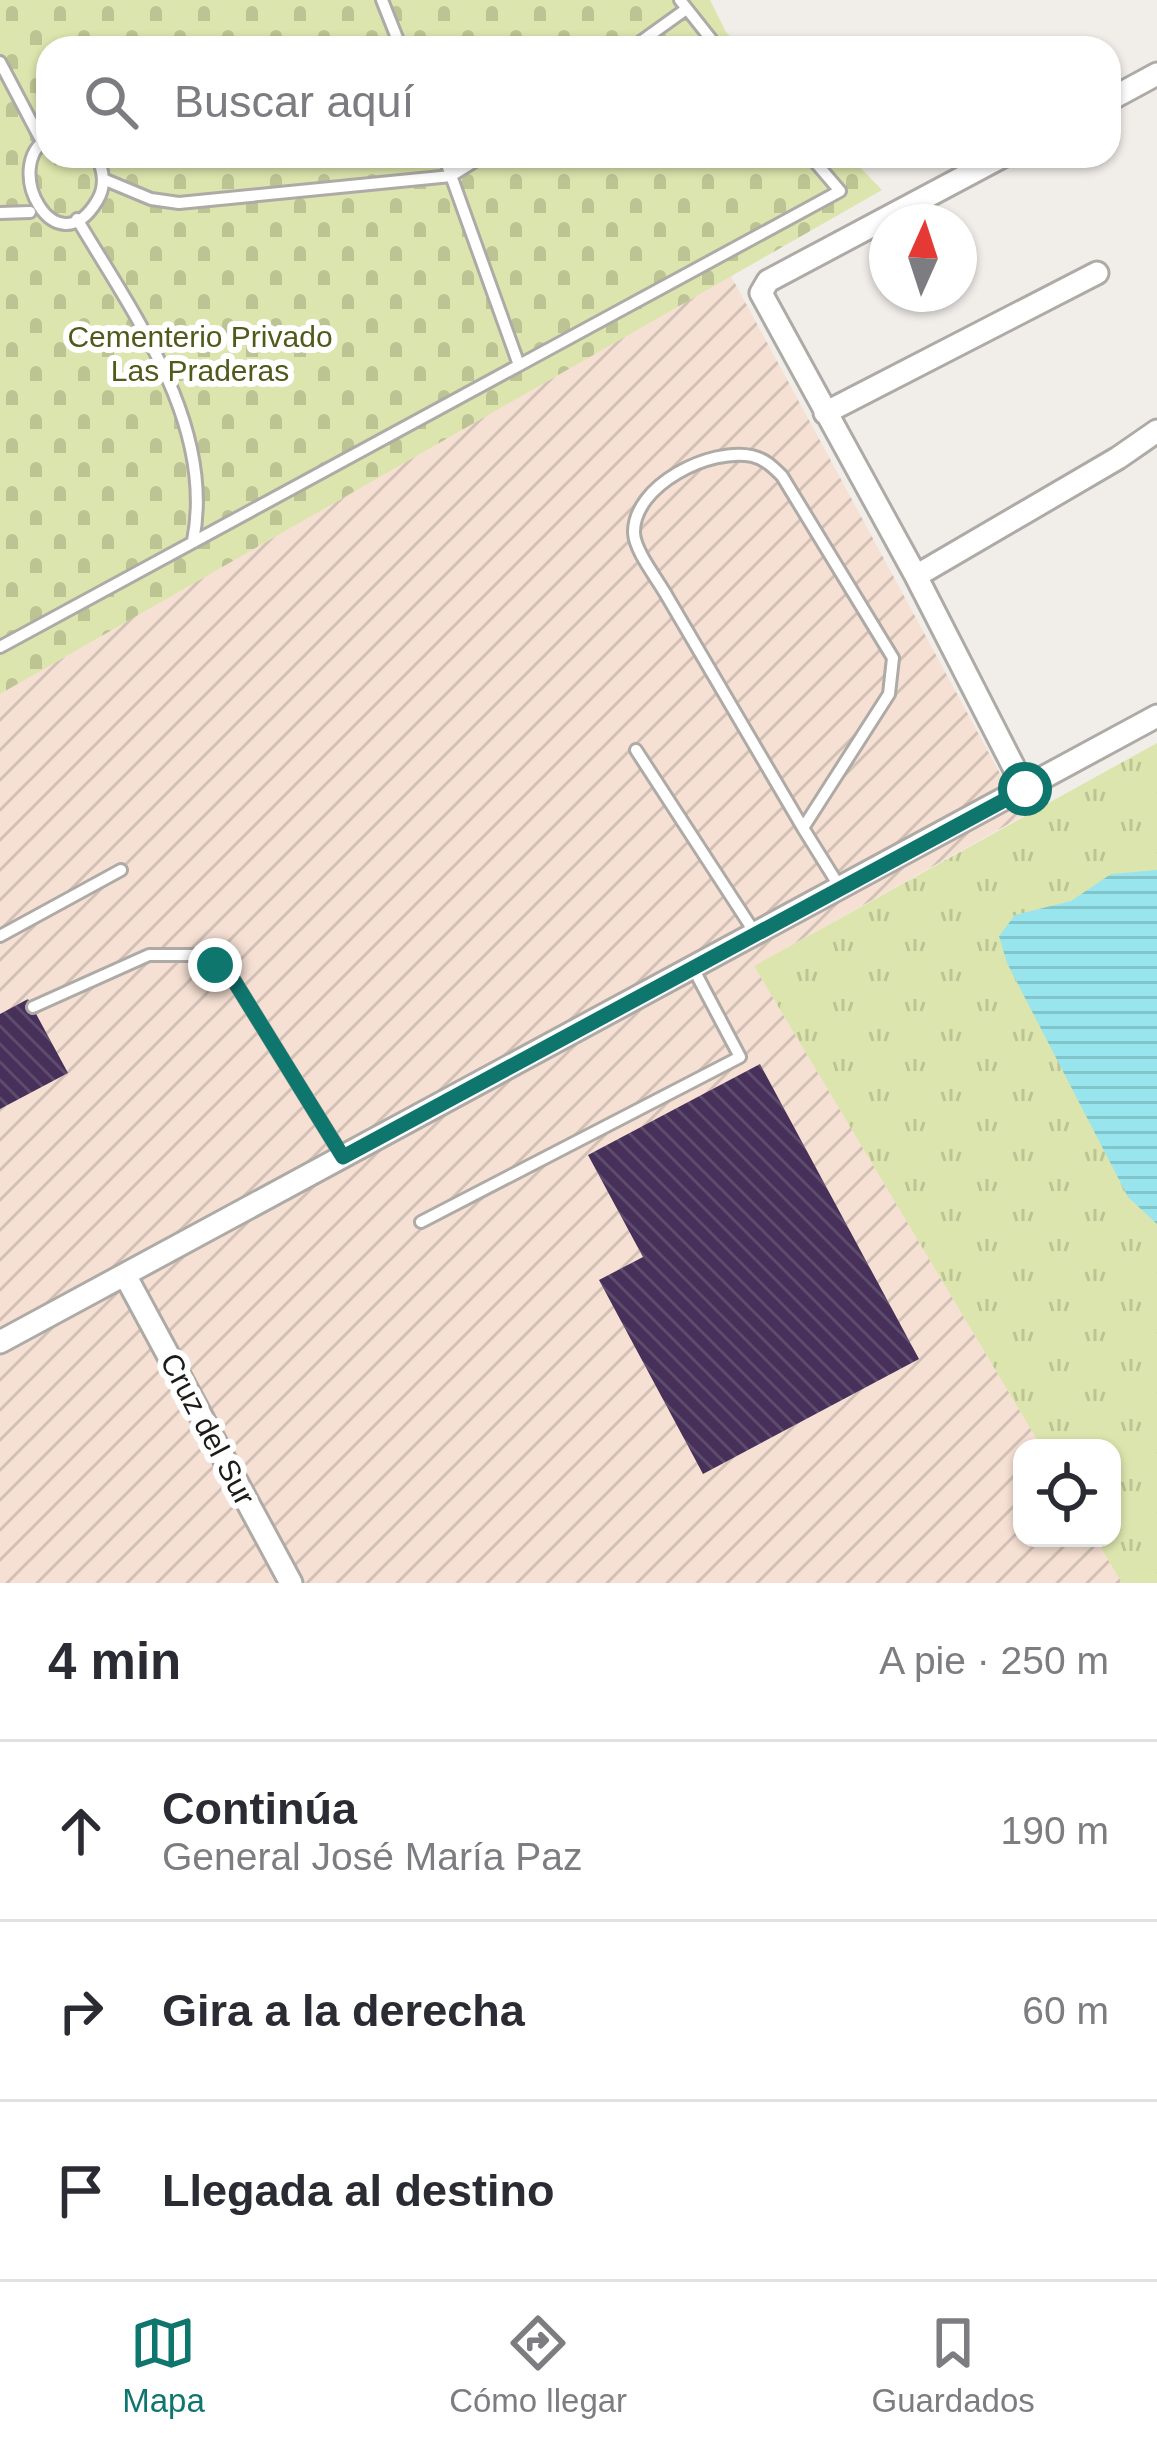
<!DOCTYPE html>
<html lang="es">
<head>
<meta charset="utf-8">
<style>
	body { margin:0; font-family:Arial,sans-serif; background:#f7f7f7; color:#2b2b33 }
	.controls { position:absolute; right:36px; bottom:36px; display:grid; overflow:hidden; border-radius:24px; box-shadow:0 3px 9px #0004 }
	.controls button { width:108px; height:108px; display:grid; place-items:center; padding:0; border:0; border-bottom:3px solid #e1e1e2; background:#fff; color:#2b2b33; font:60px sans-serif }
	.compass { position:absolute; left:869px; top:204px; width:108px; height:108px; border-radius:50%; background:#fff; box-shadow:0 3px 9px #0004; rotate:3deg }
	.stop { position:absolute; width:36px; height:36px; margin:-27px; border:9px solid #0f766e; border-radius:50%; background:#fff }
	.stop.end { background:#0f766e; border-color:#fff; box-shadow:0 3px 12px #0008 }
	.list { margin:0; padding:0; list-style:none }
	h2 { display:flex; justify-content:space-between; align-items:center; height:156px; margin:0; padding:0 48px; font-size:51px }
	h2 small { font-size:39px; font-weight:400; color:#7c7c81 }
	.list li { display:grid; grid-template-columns:78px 1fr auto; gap:36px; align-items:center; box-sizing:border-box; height:180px; padding:0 48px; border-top:3px solid #e1e1e2 }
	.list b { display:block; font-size:45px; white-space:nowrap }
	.list p { margin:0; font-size:39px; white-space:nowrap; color:#7c7c81 }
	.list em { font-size:39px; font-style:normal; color:#7c7c81 }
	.icon { flex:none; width:66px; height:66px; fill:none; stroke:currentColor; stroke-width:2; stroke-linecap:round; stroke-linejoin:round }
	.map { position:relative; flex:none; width:1157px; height:1583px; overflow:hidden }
	.search { position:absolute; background:#fff; box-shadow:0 3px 9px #0004; left:36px; right:36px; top:36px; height:132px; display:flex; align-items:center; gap:30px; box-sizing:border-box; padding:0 42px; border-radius:36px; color:#7c7c81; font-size:45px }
	.sheet { height:696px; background:#fff }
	nav { display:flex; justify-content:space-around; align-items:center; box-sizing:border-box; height:168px; border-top:3px solid #e1e1e2; background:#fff; font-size:33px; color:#7c7c81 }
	nav a { display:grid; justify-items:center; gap:6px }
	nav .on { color:#0f766e }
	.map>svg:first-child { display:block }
	.industrial { fill:url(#industrial-furrows) }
	.grass { fill:url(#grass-tufts) }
	.cemetery { fill:url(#cemetery-stones) }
	.water { fill:url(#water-rules) }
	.building { fill:url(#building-back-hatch) }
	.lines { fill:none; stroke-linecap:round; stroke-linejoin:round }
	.service-casing { stroke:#aeaaa6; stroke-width:16 }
	.minor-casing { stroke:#aeaaa6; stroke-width:27 }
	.service { stroke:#fff; stroke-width:10 }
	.minor { stroke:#fff; stroke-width:21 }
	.route { stroke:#0f766e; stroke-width:15 }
	.labels { text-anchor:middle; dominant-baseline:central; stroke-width:12; stroke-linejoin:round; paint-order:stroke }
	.park-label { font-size:30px; fill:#52591a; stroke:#fff }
	.street-label { font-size:30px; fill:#1c1b19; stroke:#fff }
</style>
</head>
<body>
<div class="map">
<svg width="1157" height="1583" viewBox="0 0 1157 1583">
	<defs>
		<pattern id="industrial-furrows" width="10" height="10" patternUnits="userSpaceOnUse" patternTransform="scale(3)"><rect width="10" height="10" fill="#f6e0d3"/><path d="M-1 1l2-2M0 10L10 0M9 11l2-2" fill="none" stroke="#d2c0b5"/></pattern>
		<pattern id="grass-tufts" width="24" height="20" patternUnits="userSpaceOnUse" patternTransform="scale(3)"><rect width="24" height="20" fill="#dce5ad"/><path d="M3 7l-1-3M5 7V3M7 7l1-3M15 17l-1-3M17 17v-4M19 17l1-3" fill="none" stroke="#bcc494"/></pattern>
		<pattern id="cemetery-stones" width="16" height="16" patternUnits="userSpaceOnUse" patternTransform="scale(3)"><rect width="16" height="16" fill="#dce5ad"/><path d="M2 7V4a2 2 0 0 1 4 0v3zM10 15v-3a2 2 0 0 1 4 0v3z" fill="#bcc494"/></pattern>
		<pattern id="water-rules" width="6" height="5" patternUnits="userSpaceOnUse" patternTransform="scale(3)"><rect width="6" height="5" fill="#98e5ee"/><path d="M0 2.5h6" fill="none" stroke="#82c4cc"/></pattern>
		<pattern id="building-back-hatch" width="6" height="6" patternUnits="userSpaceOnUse" patternTransform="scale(3)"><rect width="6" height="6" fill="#47305a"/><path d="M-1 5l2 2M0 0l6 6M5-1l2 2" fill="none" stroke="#5e4c6d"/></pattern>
	</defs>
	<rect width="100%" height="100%" fill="#f1eeea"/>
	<!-- industrial -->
	<path class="industrial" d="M731 276 1023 816 754 966 1042 1448H1022V1538H1095L1122 1583H0V694Z"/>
	<!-- grass -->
	<path class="grass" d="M1157 743V1583H1122L1095 1538H1112V1448H1042L754 966Z"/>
	<!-- cemetery -->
	<path class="cemetery" d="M0 0H710L726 32 742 48H48V156H849L882 190 0 694Z"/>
	<!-- water -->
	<path class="water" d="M1157 870V1224L1128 1197 1007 963 999 936 1015 915 1071 901 1111 874Z"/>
	<!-- building -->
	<path class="building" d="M28 999 68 1073 0 1109V1014Z
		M760 1064 919 1359 703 1474 599 1280 643 1257 588 1155Z"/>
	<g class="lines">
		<defs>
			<path id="service" d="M382 0 401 48
				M680 0 718 48
				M632 48 685 10
				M0 62 41 140
				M48 138C0 167 56 269 97 201 106 187 104 170 96 156
				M444 156 519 365
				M103 179 151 199 179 203 451 176 483 156
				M0 213 30 212
				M77 219C133 313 216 426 193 541
				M0 647 840 191 810 156
				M636 750 755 933
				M803 828 889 694 893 658 782 476C773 467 765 459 752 456 711 447 633 485 634 533 635 552 659 581 668 598 713 675 758 751 803 828L841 889
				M0 936 121 870
				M33 1007 149 955H197L228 971 343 1157
				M421 1222 740 1057 693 968"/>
			<path id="minor" d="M1109 100 1157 74
				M1003 156 768 281 761 293 916 576 1025 789
				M825 413 1097 273
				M916 576 1118 458 1157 431
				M125 1275 291 1583
				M0 1342 1157 716"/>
		</defs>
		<!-- service casing -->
		<use href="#service" class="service-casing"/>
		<!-- minor casing -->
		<use href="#minor" class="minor-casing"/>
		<!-- service -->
		<use href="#service" class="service"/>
		<!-- minor -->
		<use href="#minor" class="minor"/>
	</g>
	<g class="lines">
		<!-- route -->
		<path class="route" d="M215 965 228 971 343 1157 1025 789"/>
	</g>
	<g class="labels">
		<!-- park labels -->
		<g class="park-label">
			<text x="200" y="336">Cementerio Privado<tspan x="200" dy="34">Las Praderas</tspan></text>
		</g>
		<!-- street labels -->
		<g class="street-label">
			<text transform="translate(208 1429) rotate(62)">Cruz del Sur</text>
		</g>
	</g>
</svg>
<div class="controls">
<button><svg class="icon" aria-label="locate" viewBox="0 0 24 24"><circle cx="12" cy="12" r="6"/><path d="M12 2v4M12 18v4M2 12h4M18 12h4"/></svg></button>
</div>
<svg class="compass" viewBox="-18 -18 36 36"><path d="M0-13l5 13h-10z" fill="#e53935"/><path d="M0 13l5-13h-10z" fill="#7c7c81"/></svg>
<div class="stop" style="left:1025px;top:789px"></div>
<div class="stop end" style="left:215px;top:965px"></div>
<div class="search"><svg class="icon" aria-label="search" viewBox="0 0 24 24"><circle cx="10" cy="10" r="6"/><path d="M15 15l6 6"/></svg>Buscar aquí</div>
</div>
<section class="sheet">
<h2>4 min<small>A pie · 250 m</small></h2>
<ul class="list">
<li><svg class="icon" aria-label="ahead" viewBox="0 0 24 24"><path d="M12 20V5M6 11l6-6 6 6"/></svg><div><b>Continúa</b><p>General José María Paz</p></div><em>190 m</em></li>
<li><svg class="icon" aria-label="right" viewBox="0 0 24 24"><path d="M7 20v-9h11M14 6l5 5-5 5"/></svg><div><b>Gira a la derecha</b></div><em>60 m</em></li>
<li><svg class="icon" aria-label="arrive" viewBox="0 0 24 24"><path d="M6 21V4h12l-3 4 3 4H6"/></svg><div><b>Llegada al destino</b></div></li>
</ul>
</section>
<nav>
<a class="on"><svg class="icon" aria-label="map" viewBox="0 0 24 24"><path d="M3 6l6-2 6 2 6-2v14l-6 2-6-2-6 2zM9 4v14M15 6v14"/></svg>Mapa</a>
<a><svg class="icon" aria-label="directions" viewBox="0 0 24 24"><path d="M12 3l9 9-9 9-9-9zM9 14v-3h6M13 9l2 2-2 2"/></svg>Cómo llegar</a>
<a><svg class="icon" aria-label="saved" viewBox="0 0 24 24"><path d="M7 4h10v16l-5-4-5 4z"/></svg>Guardados</a>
</nav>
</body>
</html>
